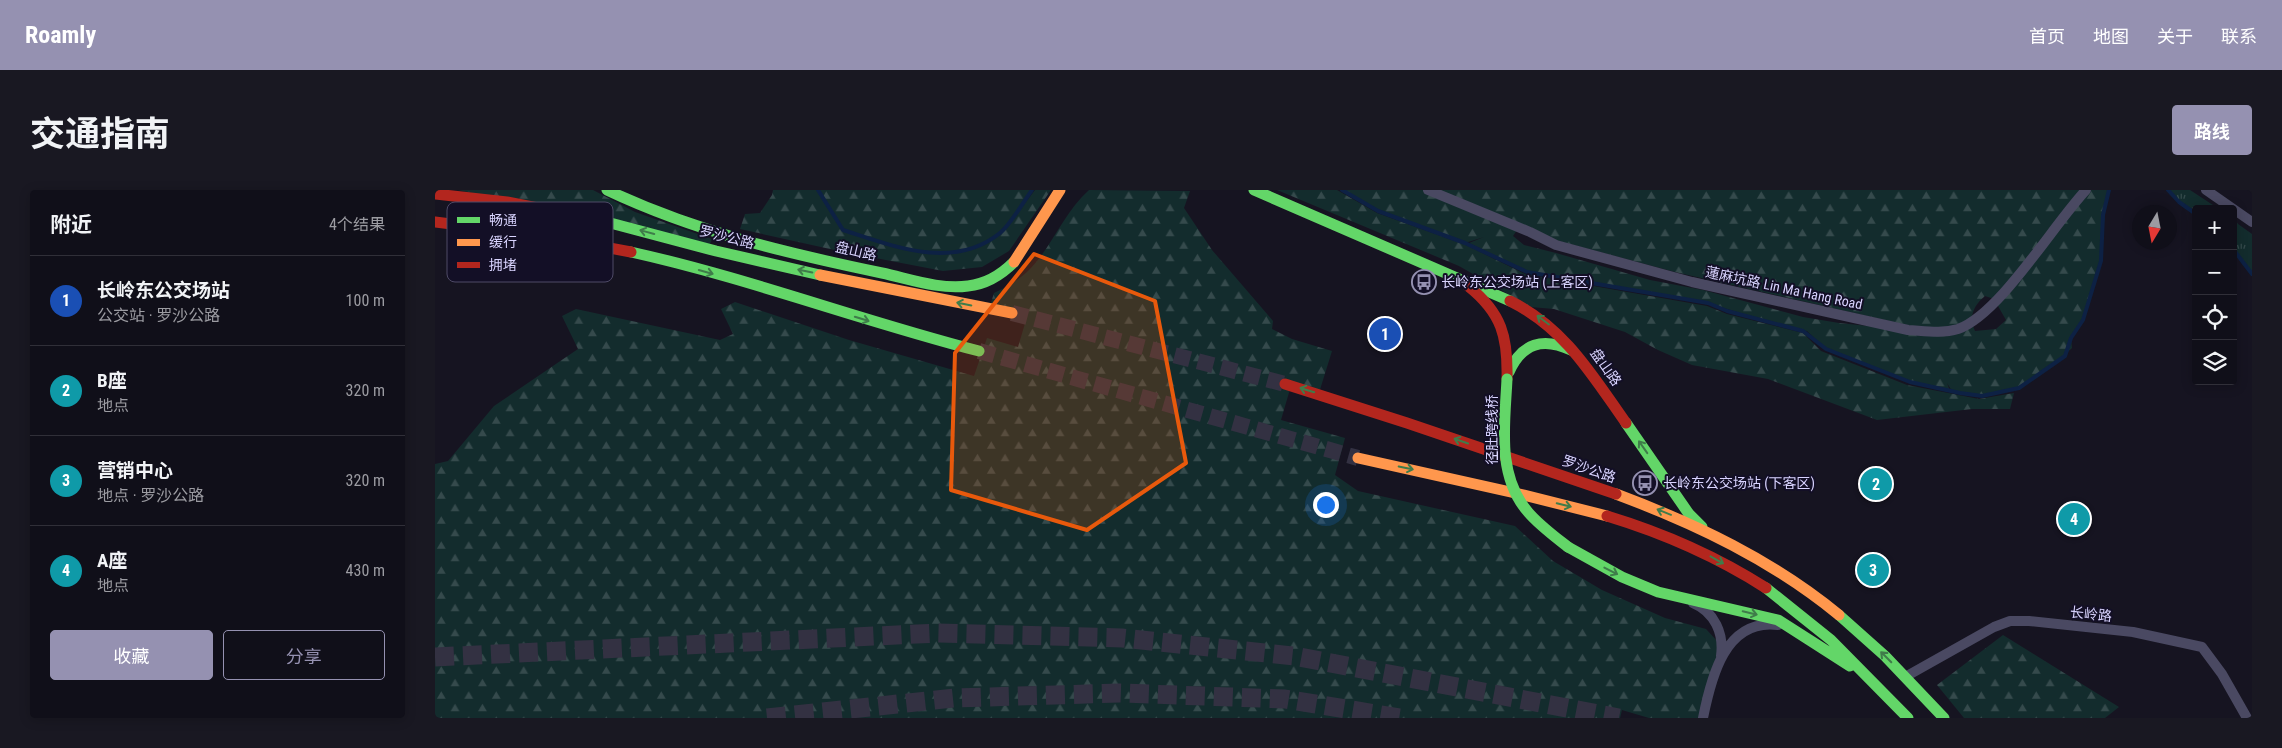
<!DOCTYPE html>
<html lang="zh">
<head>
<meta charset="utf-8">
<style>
	body { margin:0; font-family:"Roboto Condensed","Noto Sans SC",sans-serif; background:#191822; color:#f1f3f6 }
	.controls { position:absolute; right:15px; top:15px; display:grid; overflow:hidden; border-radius:5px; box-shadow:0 2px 12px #0003 }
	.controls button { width:45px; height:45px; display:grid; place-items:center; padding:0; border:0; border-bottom:1px solid #302f38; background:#100f19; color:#f1f3f6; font:25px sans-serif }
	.compass { position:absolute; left:1697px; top:15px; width:45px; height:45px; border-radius:50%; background:#100f19; box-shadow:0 2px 12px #0003; rotate:190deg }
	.you { position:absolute; left:890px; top:314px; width:18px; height:18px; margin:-12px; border:4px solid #fff; border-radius:50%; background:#1a73e8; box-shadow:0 0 0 8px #1a73e833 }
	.badge { display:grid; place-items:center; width:32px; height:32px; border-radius:50%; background:#9591b1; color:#fff; font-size:16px; font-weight:700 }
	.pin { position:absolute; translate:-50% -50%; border:2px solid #fff; box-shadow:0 1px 5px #0006 }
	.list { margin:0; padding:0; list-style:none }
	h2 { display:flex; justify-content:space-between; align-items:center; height:65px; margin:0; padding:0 20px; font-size:21px }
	h2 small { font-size:16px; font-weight:400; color:#9c9ca2 }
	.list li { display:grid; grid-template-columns:32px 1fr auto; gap:15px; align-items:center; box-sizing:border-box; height:90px; padding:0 20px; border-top:1px solid #302f38 }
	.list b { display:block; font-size:19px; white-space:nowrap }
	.list p { margin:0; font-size:16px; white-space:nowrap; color:#9c9ca2 }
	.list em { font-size:16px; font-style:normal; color:#9c9ca2 }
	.actions { display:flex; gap:10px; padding:15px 20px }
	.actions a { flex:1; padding:11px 0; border:1px solid #9591b1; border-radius:5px; text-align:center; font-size:18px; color:#9591b1 }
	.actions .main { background:#9591b1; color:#fff }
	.icon { flex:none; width:28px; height:28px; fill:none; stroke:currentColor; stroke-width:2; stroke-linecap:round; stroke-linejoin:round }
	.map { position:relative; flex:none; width:1817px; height:528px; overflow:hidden; border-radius:5px }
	header { display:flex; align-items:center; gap:30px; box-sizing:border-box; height:70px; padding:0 25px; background:#9591b1; color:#fff }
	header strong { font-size:24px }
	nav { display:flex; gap:28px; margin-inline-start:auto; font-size:18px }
	.intro { display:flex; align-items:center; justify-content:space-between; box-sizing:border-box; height:120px; padding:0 30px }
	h1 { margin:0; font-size:35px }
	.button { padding:12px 22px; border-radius:5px; background:#9591b1; color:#fff; font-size:18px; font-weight:700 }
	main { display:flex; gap:30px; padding:0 30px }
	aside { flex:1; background:#100f19; border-radius:5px; box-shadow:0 2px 12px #0003 }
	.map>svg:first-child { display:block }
	.grass { fill:url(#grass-tufts) }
	.forest { fill:url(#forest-firs); fill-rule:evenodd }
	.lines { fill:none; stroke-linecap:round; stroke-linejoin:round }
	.stream { stroke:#0d2144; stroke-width:4 }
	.primary-tunnel { stroke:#333142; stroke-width:16; stroke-dasharray:16 8; stroke-linecap:butt }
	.highway-tunnel { stroke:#333142; stroke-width:19; stroke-dasharray:19 9; stroke-linecap:butt }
	.street { stroke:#4a4962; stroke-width:10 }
	.fast { stroke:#63d668; stroke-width:11 }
	.slow { stroke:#ff974d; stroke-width:11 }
	.jam { stroke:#b3261e; stroke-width:11 }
	.fast-bridge { stroke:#63d668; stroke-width:11 }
	.oneway { stroke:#3f7c4a }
	.marked { fill:#e8590c; fill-opacity:0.2; stroke:#e8590c; stroke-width:4; stroke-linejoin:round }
	.labels { text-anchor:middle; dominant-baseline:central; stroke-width:4; stroke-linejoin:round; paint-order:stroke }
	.street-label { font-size:14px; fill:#d9d4ff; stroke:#130f26 }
	.poi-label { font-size:14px; fill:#d9d4ff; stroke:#130f26; text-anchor:start }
	.key { fill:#130f26; stroke:#4e4a67; stroke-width:1 }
	.key-label { font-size:14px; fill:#d9d4ff }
</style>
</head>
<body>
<header>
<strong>Roamly</strong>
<nav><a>首页</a><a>地图</a><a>关于</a><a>联系</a></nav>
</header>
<div class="intro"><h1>交通指南</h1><a class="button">路线</a></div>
<main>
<aside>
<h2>附近<small>4个结果</small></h2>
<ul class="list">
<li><span class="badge" style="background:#1a4fb4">1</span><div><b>长岭东公交场站</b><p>公交站 · 罗沙公路</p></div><em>100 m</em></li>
<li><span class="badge" style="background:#0f9aa8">2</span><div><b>B座</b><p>地点</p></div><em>320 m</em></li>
<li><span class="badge" style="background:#0f9aa8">3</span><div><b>营销中心</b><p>地点 · 罗沙公路</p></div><em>320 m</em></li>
<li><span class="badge" style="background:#0f9aa8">4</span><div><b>A座</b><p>地点</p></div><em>430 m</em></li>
</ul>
<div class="actions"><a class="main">收藏</a><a>分享</a></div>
</aside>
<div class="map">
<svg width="1817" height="528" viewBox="0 0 1817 528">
	<defs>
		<pattern id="grass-tufts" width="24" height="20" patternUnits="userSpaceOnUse" patternTransform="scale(1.25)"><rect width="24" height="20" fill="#132c2d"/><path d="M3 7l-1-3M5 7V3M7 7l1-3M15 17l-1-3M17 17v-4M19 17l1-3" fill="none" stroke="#354a4c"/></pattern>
		<pattern id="forest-firs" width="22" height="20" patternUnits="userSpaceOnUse" patternTransform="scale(1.25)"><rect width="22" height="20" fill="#132c2d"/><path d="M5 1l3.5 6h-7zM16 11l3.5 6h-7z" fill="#354a4c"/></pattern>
	</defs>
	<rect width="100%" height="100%" fill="#161421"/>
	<!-- grass -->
	<path class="grass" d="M1733 0H1755L1784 19H1761V25L1744 12Z
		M1798 27 1803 34 1817 44V84L1798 61Z"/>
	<!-- forest -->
	<path class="forest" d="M23 0H158L200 22 277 49 275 54Z
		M338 0H597L570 39 600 0H616L574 61 547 77 508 81 404 61 305 39 310 24 325 23 337 5Z
		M654 0 755 1 749 18 777 60 838 131 837 139 857 149 897 161 883 206 855 199 846 230 910 248 900 285 923 301 1080 336 1118 371 1167 400 1230 428 1271 439 1283 452V466L1267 528H1214L1187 520 1185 528H0V274L13 271 59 216 143 159 127 126 141 119 285 150 298 144 286 119 300 112 414 150 539 186 552 148 583 157 591 130 554 119 559 103C572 97 582 91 592 82 617 58 628 23 654 0Z
		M842 0H902L942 23 1031 55 1090 84 1272 116 1292 124 1368 143 1386 161 1472 195 1544 209 1579 203 1575 219H1537L1442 230 1333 189 1257 175 1223 160 1190 142 1119 119 1096 117 1024 76Z
		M906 0H1675L1671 13 1666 65 1660 89 1648 130 1636 148 1637 158C1614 180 1579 207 1545 205 1536 205 1526 203 1517 201L1512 193 1515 201 1478 192 1391 159 1372 141 1359 140 1273 113 1092 82 1034 53 1049 47 1030 53 966 31ZM1082 40 1240 82 1476 136 1473 140 1404 133 1368 127 1268 100 1215 90 1121 63 1089 55 1078 46ZM1550 106 1559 109 1571 130 1561 139 1540 141C1533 127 1539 115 1550 106Z
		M1568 445 1684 517 1670 528H1529L1502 495Z"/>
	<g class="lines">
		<!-- stream -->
		<path class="stream" d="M383 0 408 40C458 56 518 81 565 43 575 35 589 11 597 0
			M907 0 943 21 1030 53 1092 82 1273 113 1292 121 1368 141 1391 159 1475 192 1525 203 1547 206 1584 198 1630 166 1636 148 1648 130 1666 71 1668 25 1674 0
			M1733 0 1744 12 1761 24
			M1798 59 1817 84"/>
		<!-- primary-tunnel -->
		<path class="primary-tunnel" d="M577 123 850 194
			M544 161 923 268"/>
		<!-- highway-tunnel -->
		<path class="highway-tunnel" d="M0 467 503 443 687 448 859 466 1184 528
			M332 528 519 508 685 503 850 509 965 528"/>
		<!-- street -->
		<path class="street" d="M993 0 1095 42 1121 55 1257 92 1473 140C1490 141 1507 144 1523 139 1565 124 1618 35 1651 0
			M1771 0 1817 32
			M1258 413C1280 422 1289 444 1286 466
			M1470 487 1559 437 1575 431H1594L1698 442 1767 457 1787 484 1812 528
			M1268 528C1276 488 1290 428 1343 435"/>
		<!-- fast -->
		<path class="fast" d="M172 0C261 42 351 63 447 83 475 89 505 100 533 96 552 94 566 85 579 72
			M819 0 1075 111
			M164 30 281 61 385 85
			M196 62C313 88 427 131 544 161
			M1074 182C1087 153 1108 147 1136 160
			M1191 233 1254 324 1267 337
			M1133 357 1187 387 1223 402 1343 430 1415 476
			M1331 398 1396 450 1473 528
			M1404 425 1450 466 1509 528"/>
		<!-- slow -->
		<path class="slow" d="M579 72 625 0
			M385 85 577 123
			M923 268 1089 305 1172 326
			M1181 304C1261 334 1337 370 1404 425"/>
		<!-- jam -->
		<path class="jam" d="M0 4 72 12 164 30
			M0 32 104 45 196 62
			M1033 96C1067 123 1073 147 1072 189
			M1075 111C1130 138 1157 185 1191 233
			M850 194 972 233 1181 304
			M1172 326C1228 343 1281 366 1331 398"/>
		<!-- fast-bridge -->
		<path class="fast-bridge" d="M1072 189C1070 233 1061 285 1093 322 1104 335 1119 346 1133 357"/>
	</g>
	<!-- one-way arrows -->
	<defs><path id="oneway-shaft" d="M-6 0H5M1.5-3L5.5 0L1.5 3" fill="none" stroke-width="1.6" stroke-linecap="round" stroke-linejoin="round" transform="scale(1.25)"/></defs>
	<g class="oneway">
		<use href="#oneway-shaft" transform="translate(212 42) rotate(-165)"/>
		<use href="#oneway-shaft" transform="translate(370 81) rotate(-168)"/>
		<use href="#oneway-shaft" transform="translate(271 82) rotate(16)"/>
		<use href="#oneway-shaft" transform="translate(529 114) rotate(-169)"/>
		<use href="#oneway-shaft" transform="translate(427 129) rotate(17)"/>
		<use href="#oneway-shaft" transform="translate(1108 130) rotate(-143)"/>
		<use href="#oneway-shaft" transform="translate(872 200) rotate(-163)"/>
		<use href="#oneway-shaft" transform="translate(1026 251) rotate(-161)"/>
		<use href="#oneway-shaft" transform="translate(1208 257) rotate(-125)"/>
		<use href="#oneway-shaft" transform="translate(971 278) rotate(12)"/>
		<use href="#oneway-shaft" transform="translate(1129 315) rotate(14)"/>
		<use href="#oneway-shaft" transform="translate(1229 322) rotate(-158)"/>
		<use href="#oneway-shaft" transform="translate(1282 370) rotate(29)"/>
		<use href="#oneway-shaft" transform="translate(1176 381) rotate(27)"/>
		<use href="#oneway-shaft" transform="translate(1315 423) rotate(13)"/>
		<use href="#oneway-shaft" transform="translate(1451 467) rotate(-135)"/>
	</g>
	<!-- marked area -->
	<path class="marked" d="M599 64 720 111 751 273 652 340 516 300 520 163Z"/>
	<!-- icons -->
	<defs>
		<symbol id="bus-ring" viewBox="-11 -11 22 22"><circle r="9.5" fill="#130f26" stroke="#9591b1" stroke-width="1.5"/><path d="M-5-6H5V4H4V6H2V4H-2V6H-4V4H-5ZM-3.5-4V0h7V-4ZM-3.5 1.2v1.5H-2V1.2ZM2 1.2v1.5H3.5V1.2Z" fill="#9591b1"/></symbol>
	</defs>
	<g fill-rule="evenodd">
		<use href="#bus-ring" x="975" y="78" width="28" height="28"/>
		<use href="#bus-ring" x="1196" y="279" width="28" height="28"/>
	</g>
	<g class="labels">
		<!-- street labels -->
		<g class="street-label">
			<text transform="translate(292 47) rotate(14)">罗沙公路</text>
			<text transform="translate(421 61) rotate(13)">盘山路</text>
			<text transform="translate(1349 98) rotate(12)">蓮麻坑路 Lin Ma Hang Road</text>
			<text transform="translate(1171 177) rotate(55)">盘山路</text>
			<text transform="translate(1057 240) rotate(-90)">径肚跨线桥</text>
			<text transform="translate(1154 279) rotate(19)">罗沙公路</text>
			<text transform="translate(1656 424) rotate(6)">长岭路</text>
		</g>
		<!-- poi labels -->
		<g class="poi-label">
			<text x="1006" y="92">长岭东公交场站 (上客区)</text>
			<text x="1228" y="293">长岭东公交场站 (下客区)</text>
		</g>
	</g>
	<!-- legend -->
	<rect x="12" y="12" width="166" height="80" rx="8" class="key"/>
	<rect x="22" y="27" width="23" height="6" fill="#63d668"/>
	<rect x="22" y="49" width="23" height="7" fill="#ff974d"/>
	<rect x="22" y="72" width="23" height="6" fill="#b3261e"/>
	<g class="key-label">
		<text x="54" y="35">畅通</text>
		<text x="54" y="57">缓行</text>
		<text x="54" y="80">拥堵</text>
	</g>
</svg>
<div class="controls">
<button>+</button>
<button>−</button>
<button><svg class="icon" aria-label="locate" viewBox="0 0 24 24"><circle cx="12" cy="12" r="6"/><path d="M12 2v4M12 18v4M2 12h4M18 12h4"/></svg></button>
<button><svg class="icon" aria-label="layers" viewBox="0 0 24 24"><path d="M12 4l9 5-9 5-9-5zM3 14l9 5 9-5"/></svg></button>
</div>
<svg class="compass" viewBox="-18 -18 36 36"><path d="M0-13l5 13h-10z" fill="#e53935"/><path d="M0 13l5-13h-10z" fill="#9c9ca2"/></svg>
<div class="you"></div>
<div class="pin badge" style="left:950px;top:144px;background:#1a4fb4">1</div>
<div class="pin badge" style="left:1441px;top:294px;background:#0f9aa8">2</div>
<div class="pin badge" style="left:1438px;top:380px;background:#0f9aa8">3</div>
<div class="pin badge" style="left:1639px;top:329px;background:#0f9aa8">4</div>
</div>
</main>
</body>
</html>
